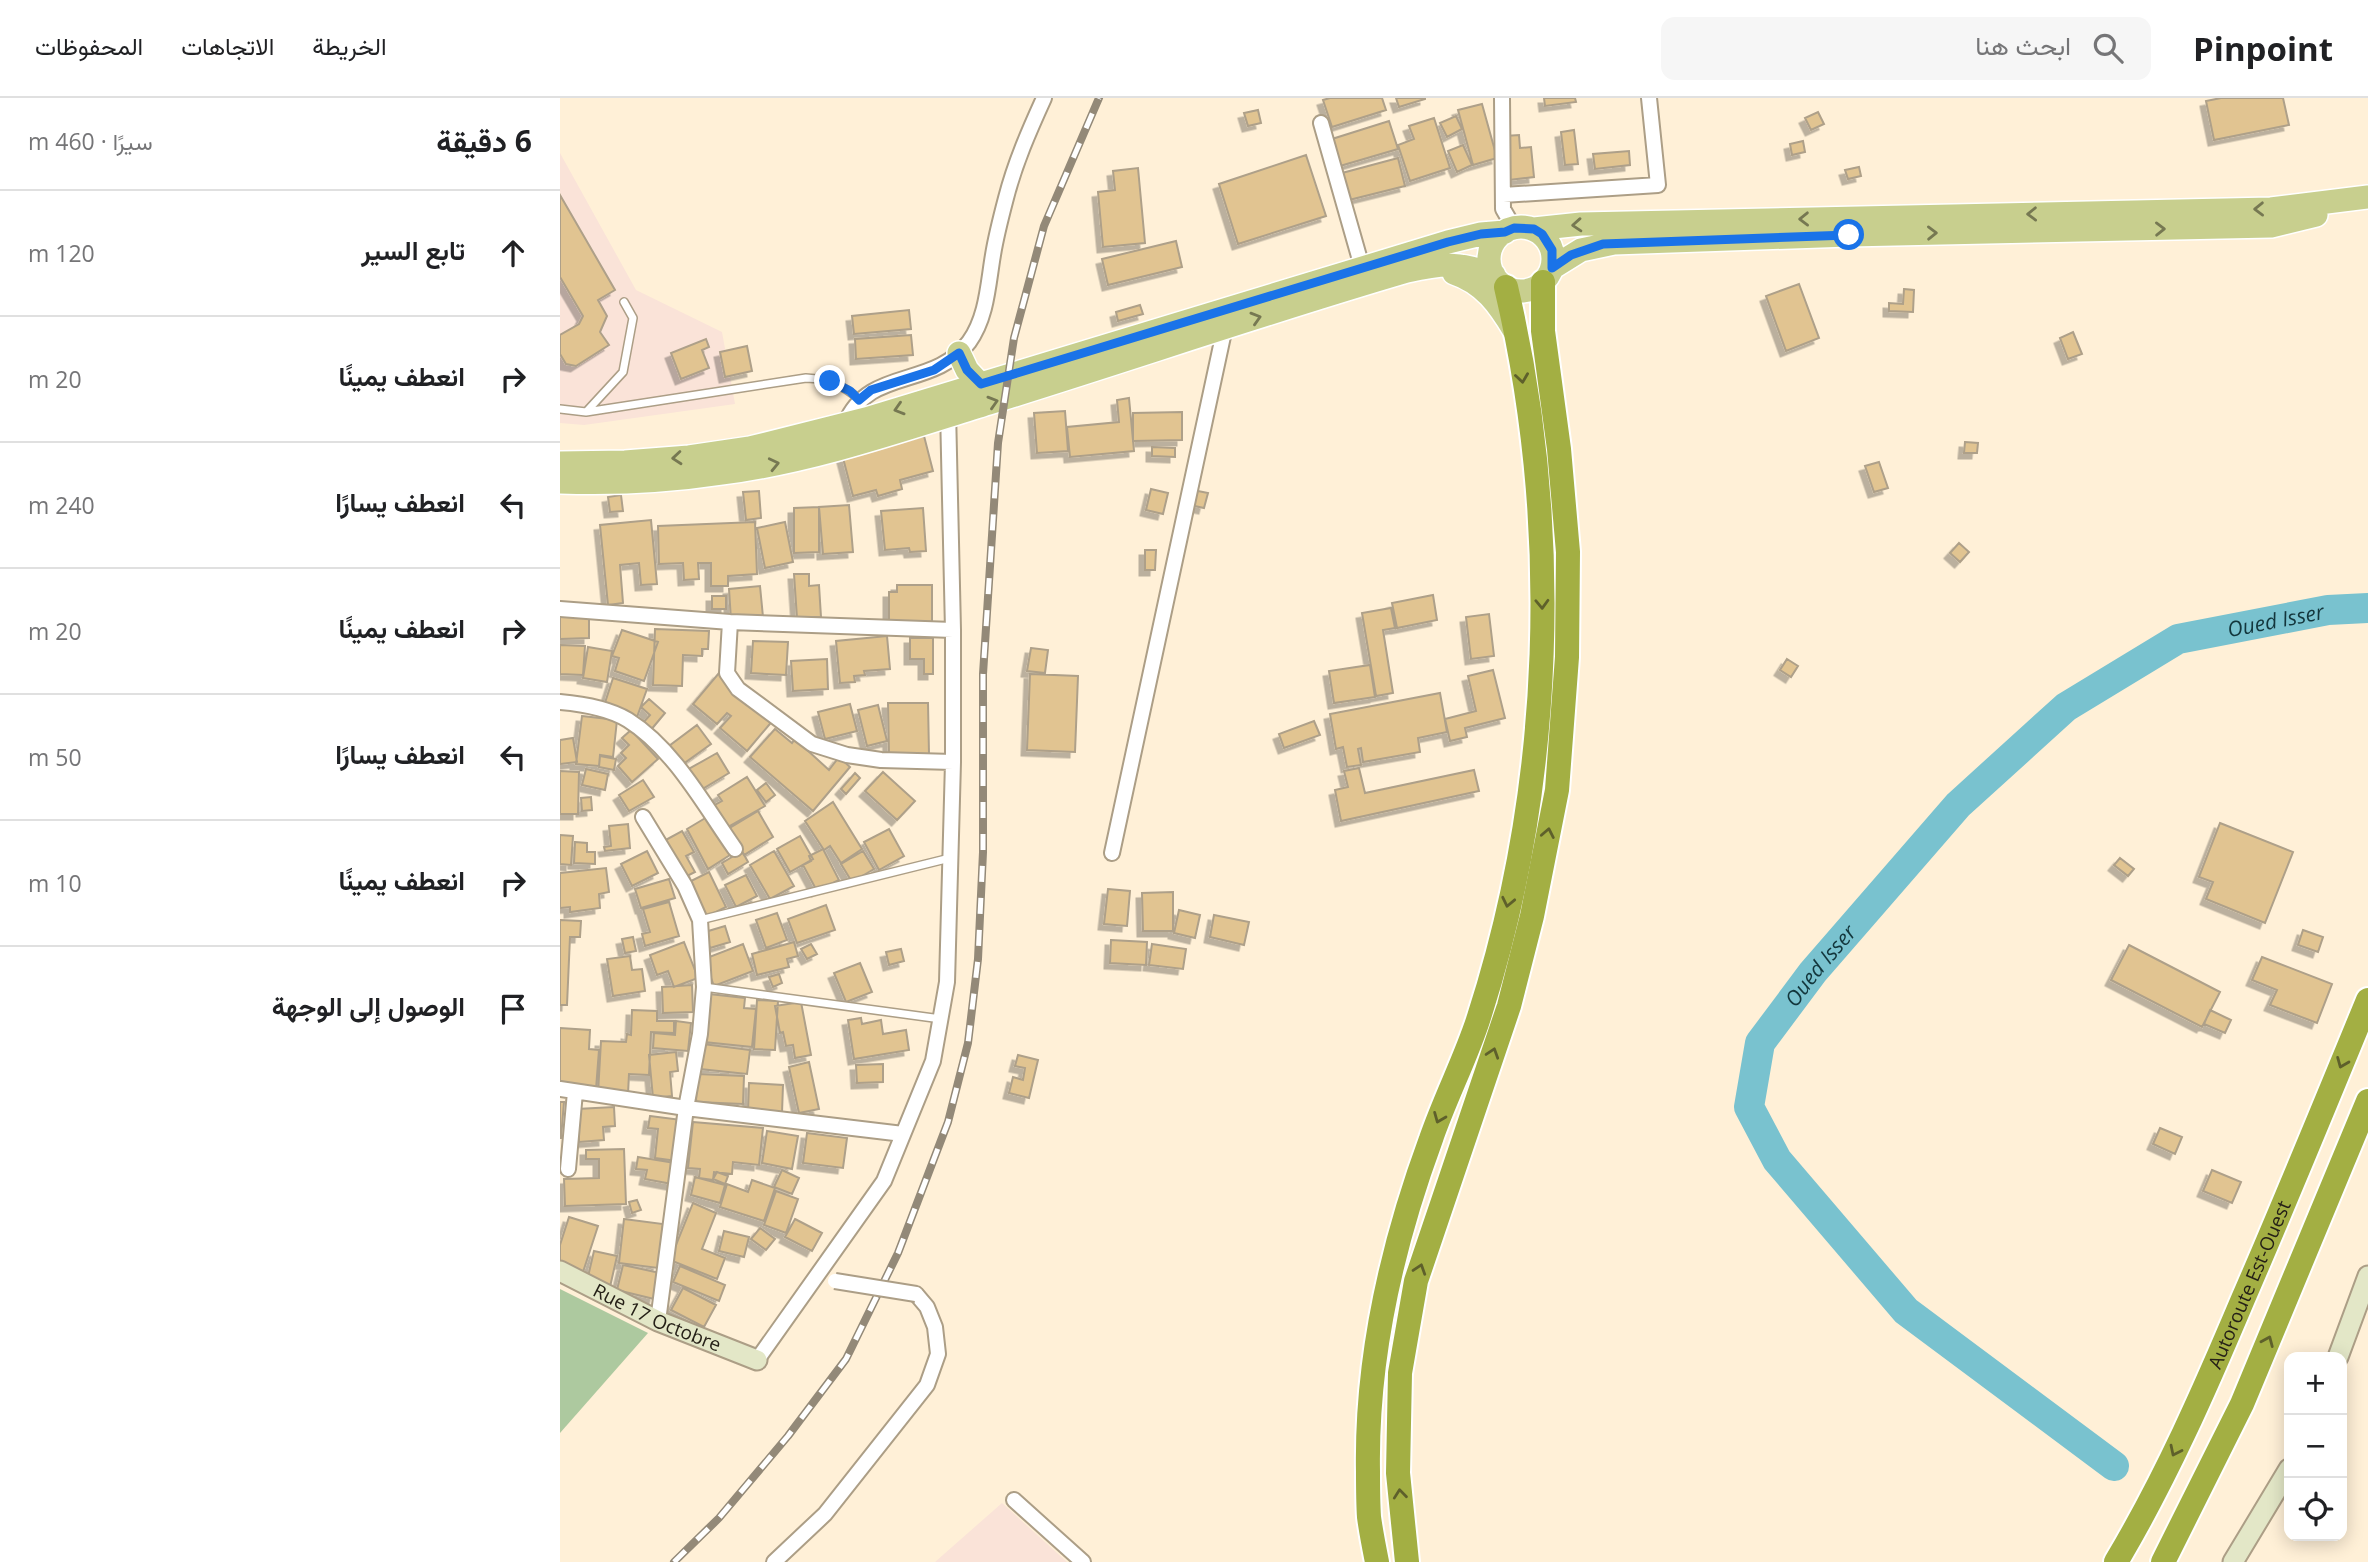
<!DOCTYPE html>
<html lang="ar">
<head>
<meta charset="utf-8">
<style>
	body { margin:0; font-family:"Open Sans",Vazirmatn,sans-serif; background:#f6f6f6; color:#202124; direction:rtl }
	.controls { position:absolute; right:21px; bottom:21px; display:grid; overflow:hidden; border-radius:14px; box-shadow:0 4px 18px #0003 }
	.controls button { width:63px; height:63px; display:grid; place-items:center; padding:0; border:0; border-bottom:2px solid #e0e0e0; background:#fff; color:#202124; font:35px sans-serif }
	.stop { position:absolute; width:21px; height:21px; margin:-16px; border:5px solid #1a73e8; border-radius:50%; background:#fff }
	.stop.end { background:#1a73e8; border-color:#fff; box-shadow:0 2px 7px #0008 }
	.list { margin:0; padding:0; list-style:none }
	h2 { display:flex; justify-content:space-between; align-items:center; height:91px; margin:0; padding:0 28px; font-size:30px }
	h2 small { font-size:23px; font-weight:400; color:#757577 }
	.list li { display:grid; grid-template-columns:46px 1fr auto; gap:21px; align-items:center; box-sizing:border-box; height:126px; padding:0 28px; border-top:2px solid #e0e0e0 }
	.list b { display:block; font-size:26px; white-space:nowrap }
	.list em { font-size:23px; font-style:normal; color:#757577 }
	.icon { flex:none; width:38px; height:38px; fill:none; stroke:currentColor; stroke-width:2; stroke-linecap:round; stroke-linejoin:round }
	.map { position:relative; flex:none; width:1808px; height:1464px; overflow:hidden; direction:ltr }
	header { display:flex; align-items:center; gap:42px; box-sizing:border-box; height:98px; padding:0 35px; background:#fff; border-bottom:2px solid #e0e0e0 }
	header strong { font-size:33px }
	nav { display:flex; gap:38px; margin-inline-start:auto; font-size:24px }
	.search { width:490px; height:63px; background:#f6f6f6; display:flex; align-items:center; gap:18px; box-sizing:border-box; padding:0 24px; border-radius:14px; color:#757577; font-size:26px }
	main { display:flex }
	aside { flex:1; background:#fff }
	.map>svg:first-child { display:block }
	.education { fill:#fae3d8 }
	.green { fill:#adc99f }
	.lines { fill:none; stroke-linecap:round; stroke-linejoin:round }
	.river { stroke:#79c2cf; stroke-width:30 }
	.building { fill:#e1c491; stroke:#aea089; stroke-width:2; filter:url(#shadow) }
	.lane-casing { stroke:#ac9e86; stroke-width:10 }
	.street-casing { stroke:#ac9e86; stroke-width:18 }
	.secondary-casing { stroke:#ac9e86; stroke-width:23 }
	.primary-casing { stroke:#fff; stroke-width:26 }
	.highway-casing { stroke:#fff; stroke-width:28 }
	.lane { stroke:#fff; stroke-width:7 }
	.street { stroke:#fff; stroke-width:14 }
	.secondary { stroke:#e3e7c7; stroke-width:19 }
	.primary { stroke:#c8cf8e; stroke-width:23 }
	.highway { stroke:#a3af43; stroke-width:24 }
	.rail-casing { stroke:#938978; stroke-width:8 }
	.rail { stroke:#fff; stroke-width:5; stroke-dasharray:16; stroke-linecap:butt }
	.street-bridge-casing { stroke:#ac9e86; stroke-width:18; stroke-linecap:butt }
	.street-bridge { stroke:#fff; stroke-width:14 }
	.oneway { stroke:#767852 }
	.oneway2 { stroke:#5e602b }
	.route { stroke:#1a73e8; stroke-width:9 }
	.labels { text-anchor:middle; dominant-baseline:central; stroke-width:7; stroke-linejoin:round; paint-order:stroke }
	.street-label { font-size:19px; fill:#252017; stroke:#fff }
	.water-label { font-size:21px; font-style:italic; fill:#13363c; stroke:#fff }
</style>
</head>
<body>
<header>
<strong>Pinpoint</strong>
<div class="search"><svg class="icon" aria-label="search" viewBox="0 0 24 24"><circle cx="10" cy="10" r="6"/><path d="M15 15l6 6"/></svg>ابحث هنا</div>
<nav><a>الخريطة</a><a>الاتجاهات</a><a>المحفوظات</a></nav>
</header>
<main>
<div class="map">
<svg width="1808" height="1464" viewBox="0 0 1808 1464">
	<defs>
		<filter id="shadow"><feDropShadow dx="-5.5" dy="5.5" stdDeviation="0" flood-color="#0004"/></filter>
	</defs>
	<rect width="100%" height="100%" fill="#fff0d7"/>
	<!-- education -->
	<path class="education" d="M0 55 76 192 162 234 175 306 24 327 0 325Z
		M442 1405 507 1464H375Z"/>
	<!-- green -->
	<path class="green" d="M0 1191 88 1235 0 1335Z"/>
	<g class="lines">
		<!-- river -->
		<path class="river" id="s1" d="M1554 1368 1346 1213 1217 1062 1189 1009 1200 945 1253 874 1398 707 1506 609 1618 541 1768 512 1808 510"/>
	</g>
	<!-- building -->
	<path class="building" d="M770 0H822L826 12 772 29 763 2Z
		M836 0H865V1L839 9Z
		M984 0H1015L1016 4 985 8Z
		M1661 0H1723L1729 27 1654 42 1646 3Z
		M922 6 937 60 913 67 898 12Z
		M698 12 701 25 688 28 684 15Z
		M1258 14 1264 26 1251 32 1245 20Z
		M896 18 902 31 887 39 880 25Z
		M874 20 890 70 850 83 838 47 854 41 849 28Z
		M829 23 838 51 780 68 772 41Z
		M1014 32 1018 66 1005 67 1001 34Z
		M959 37 960 50 971 49 974 79 949 82 945 38Z
		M1243 43 1245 54 1232 57 1230 46Z
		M903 47 912 67 897 74 888 53Z
		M1069 53 1070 67 1035 71 1033 56Z
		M746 57 766 118 678 146 659 86Z
		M838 60 845 88 789 102 782 75Z
		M1299 69 1301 78 1288 81 1285 72Z
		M578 70 585 145 543 149 538 94 555 92 553 73Z
		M0 97 55 192 38 202 47 218 40 234 49 247 16 268 6 266 0 256V237L19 226 23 218 0 179Z
		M616 143 622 169 548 187 542 161Z
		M1239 186 1259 240 1226 253 1206 198Z
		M1344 191 1354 192 1353 214 1329 213V205L1343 206Z
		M580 207 583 216 558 223 556 214Z
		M349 212 351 231 294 236 292 218Z
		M1513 234 1522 256 1508 261 1500 240Z
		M351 237 353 257 296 261 295 241Z
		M146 241 149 249 142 252 149 270 121 281 111 255Z
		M187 248 192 273 165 279 160 254Z
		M569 300 574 353 510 359 507 329 559 324 557 302Z
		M505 313 508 353 477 355 474 315Z
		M622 314V342L573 343V315Z
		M364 338 373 373 340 382 342 391 318 398 316 392 293 398 283 360Z
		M1405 344 1418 345 1417 355H1404Z
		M592 349 615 350V359L592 358Z
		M1319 364 1328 390 1314 394 1305 368Z
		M591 391 608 395 603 416 586 412Z
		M633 392 648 395 644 410 630 407Z
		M199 393 201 420 186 422 183 394Z
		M61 397 63 413 50 414 48 399Z
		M289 407 293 454 263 456 259 409Z
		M259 409V454L234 455V410Z
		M363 410 366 453 350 454 349 450 325 452 321 413Z
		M91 422 97 486 81 487 79 465 60 467 63 505 48 507 40 427Z
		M195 424 197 476 168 478V488H151V465H138L139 481 124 482 123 465 99 466 98 428Z
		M225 424 233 464 205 470 197 430Z
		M1399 445 1409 454 1400 464 1390 455Z
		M585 452H596L595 472H585Z
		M234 476H249V488L259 487 261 519 237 520Z
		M337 487H372V525H329V494H337Z
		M200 488 203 519 171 522 169 491Z
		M873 497 877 522 837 530 832 505Z
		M152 498H166V511H152Z
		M831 510 835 530 823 532 833 595 816 598 802 515Z
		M0 515H29V540L0 541Z
		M929 516 934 558 911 561 906 519Z
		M95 531 149 533 148 551H142V558L123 557 122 588 93 587Z
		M62 532 98 544 84 583 55 573 59 560 52 558Z
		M327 538 330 571 304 573 305 577 294 578 295 584 280 585 276 543Z
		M350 540H373V576H364V561H350Z
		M193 543 228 544 226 577 191 575Z
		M0 547 25 548 23 577 0 576Z
		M28 549 52 553 47 584 23 580Z
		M471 550 488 552 485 575 467 573Z
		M267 561 268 591 233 593 231 563Z
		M1227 561 1238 568 1231 579 1220 572Z
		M810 567 815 599 774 605 769 573Z
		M933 572 945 620 905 630 907 639 890 643 885 621 916 613 908 578Z
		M159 575 214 621 187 653 160 630 171 618 167 615 157 626 133 606Z
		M470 576 518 578 515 654 467 652Z
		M53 580 87 591 77 619 44 608Z
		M880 595 887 634 858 640 860 654 803 664 801 650 798 651 801 667 787 669 783 649 776 651 770 616Z
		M89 601 105 615 90 633 82 626 90 617 81 609Z
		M328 605H368L369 656 329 657Z
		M290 606 297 633 265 641 258 614Z
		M318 607 327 643 307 648 298 612Z
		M22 618 57 622 53 659 40 657 39 668 16 666Z
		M754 623 760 637 724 650 719 636Z
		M137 627 151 646 119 669 105 651Z
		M215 631 232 645 235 641 269 672 279 659 290 669 253 713 190 659Z
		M71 632 98 661 72 684 58 668 66 660 61 655 69 647 62 640Z
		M13 640 17 664 0 666V642Z
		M157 655 169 675 139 693 127 672Z
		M40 658 56 661 54 672 39 669Z
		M799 670 805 695 914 672 919 693 781 723 775 692 788 689 784 673Z
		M26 671 48 676 45 692 22 687Z
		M0 673 19 674 18 716H0Z
		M323 674 355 703 337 722 305 693Z
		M295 675 300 680 286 696 281 691Z
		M187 679 205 708 166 730 153 708 162 703 158 697Z
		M83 682 94 699 69 713 59 697Z
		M206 685 215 697 206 704 197 692Z
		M31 699 32 712 22 713 21 700Z
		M273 704 302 751 281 765 270 748 264 752 245 723Z
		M198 713 213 739 184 757 168 731Z
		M147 719 170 757 148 771 127 731Z
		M1660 725 1733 754 1705 825 1646 801 1653 784 1639 779Z
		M68 726 70 750 45 753 44 749 51 748 49 728Z
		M329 731 344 758 319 772 304 744Z
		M122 733 134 754 126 758 135 774 123 780 102 744Z
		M0 737 13 738 11 767 0 766Z
		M240 738 253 761 230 774 217 751Z
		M15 744 27 745V754H35V766L14 765Z
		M263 751 279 782 257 793 243 767 251 763 249 758Z
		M87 753 98 775 72 788 61 766Z
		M182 753 188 764 168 776 162 765Z
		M214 753 234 788 210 801 190 767Z
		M303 753 314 771 292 784 281 766Z
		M1560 760 1574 771 1568 778 1554 767Z
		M46 770 49 794 39 796 40 810 10 814V809L0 810V775Z
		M149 774 166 809 144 820 127 785Z
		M186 777 197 798 176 809 165 787Z
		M109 781 115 800 81 810 75 791Z
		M548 791 570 793 567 828 544 826Z
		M613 794V833H583L582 795Z
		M109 804 119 838 85 848 82 836 90 834 83 811Z
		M266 807 275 832 237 845 228 821Z
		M619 812 640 817 635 840 614 835Z
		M217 815 227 842 206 850 196 822Z
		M654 817 689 824 684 847 650 839Z
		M0 822 21 823 20 839H10L7 907H0Z
		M165 828 170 844 150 850 145 834Z
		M1743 832 1763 839 1758 854 1738 847Z
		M73 839 76 853 65 855 62 841Z
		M551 842 587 844 586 867 550 865Z
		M124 844 138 880 114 889 108 873 97 877 90 857Z
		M234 844 238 858 227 861 229 869 197 877 192 856Z
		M183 846 193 873 154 888 144 861Z
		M251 846 257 856 247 861 241 851Z
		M592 846 626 851 623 871 589 867Z
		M1569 847 1660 894 1642 929 1551 882Z
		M341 851 344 863 329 867 326 854Z
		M70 858 72 872 82 871 85 893 53 898 47 861Z
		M1702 859 1772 886 1757 925 1710 907 1717 892 1692 882Z
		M300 865 312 894 286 904 274 875Z
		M219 876 222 885 213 889 209 879Z
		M132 887 133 914 103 915 102 889Z
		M149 896 185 900 184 910 196 911 192 949 144 944Z
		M197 902 218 903 215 952 194 951Z
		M241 904 251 957 235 960 233 947 226 948 223 934 220 935 215 908Z
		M72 912 97 913V923H114V935L91 934 89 977 69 976 68 996 38 995 41 943 66 944 67 936 71 937Z
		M1650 912 1671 922 1665 935 1644 926Z
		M301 920 302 926 321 922 323 936 346 932 349 952 294 961 288 922Z
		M116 923 131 925 128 953 93 950 94 935 115 937Z
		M0 930 30 932 29 951 39 952 36 991 0 988Z
		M143 946 190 952 187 976 140 971Z
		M116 954 118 973 110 974 112 998 93 1000 89 957Z
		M458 957 478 962 469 1000 449 995 453 979 463 982 465 970 455 968Z
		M249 964 259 1011 239 1015 229 969Z
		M323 966V984L297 985 296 967Z
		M137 976 184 978 183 1006 136 1004Z
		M189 985 223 987 222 1015 188 1013Z
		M0 1004H4L1 1040H0Z
		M54 1009 55 1028 43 1029 44 1042 19 1044 17 1011Z
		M90 1018 122 1022 117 1063 95 1060 98 1031 88 1030Z
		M133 1024 203 1030 199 1067 173 1064 172 1076 154 1074 153 1082 139 1080 140 1071 128 1070Z
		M1600 1030 1622 1039 1615 1056 1593 1046Z
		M207 1033 238 1038 232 1071 202 1065Z
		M247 1035 287 1040 283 1070 243 1065Z
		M64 1051 66 1106 5 1108 4 1081 39 1080V1061H26V1052Z
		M78 1059 115 1065 112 1086 85 1081 87 1072 76 1071Z
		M222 1072 239 1080 232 1096 214 1089Z
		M1652 1072 1681 1084 1672 1105 1643 1093Z
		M157 1074 168 1078 165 1086 153 1081Z
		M135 1079 165 1087 160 1105 131 1097Z
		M192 1082 215 1090 204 1123 160 1109 167 1086 188 1094Z
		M216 1093 238 1101 226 1135 204 1127Z
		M77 1102 81 1112 72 1115 69 1104Z
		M133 1105 156 1115 142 1151 165 1160 157 1181 110 1162Z
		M9 1119 38 1128 23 1174 0 1167V1147Z
		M64 1121 103 1126 98 1170 59 1165Z
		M235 1121 262 1135 252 1153 225 1139Z
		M200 1130 215 1141 206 1152 191 1141Z
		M164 1133 189 1139 184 1159 159 1153Z
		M34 1153 57 1158 50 1189 27 1183Z
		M63 1167 100 1175 94 1201 57 1192Z
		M120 1168 165 1187 159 1203 113 1184Z
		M123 1190 156 1207 144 1229 111 1212Z"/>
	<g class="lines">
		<defs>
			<path id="lane" d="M0 311 26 314 246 280C268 281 283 287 299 301
				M27 313 63 274 73 220 64 204
				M140 822 390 760
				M144 889 381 921"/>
			<path id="street" d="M942 0 943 111 954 130
				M761 25 802 169
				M943 97 1098 87 1089 0
				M285 326C309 268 373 292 409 244 427 219 428 186 433 157 436 138 441 119 446 100 455 65 469 33 484 0
				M0 511 170 524 393 532
				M170 524 167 575 178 591 252 646 287 657 321 662 393 664
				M0 604C23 606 48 610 68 622 114 651 144 707 175 751
				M83 719 125 788 140 822 144 889 140 936 126 1010 98 1223
				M552 755 665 229
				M0 991 126 1010 343 1036
				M8 1071 15 994
				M197 1262 324 1083 373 963 387 884 393 664V532L388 312
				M454 1402 523 1464
				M214 1464 265 1416 367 1287 378 1256 375 1229 367 1209 356 1196"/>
			<g id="secondary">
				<path id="s2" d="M0 1173 98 1223 197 1262"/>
				<path d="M1778 1259 1808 1178"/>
				<path d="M1673 1464 1729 1371"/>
			</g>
			<path id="primary" d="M929 161a32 32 0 1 1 64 0a32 32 0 1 1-64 0Z
				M974 131 1021 126 1711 111 1808 99
				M992 170 1021 152 1054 145 1289 137 1711 128 1756 117
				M894 175C924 185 939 207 954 232
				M399 255 407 272 420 286
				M0 365 65 364 129 359 190 350 306 321 888 144 921 136 945 134
				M0 384C54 386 110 383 163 375 254 363 342 332 429 305 568 262 707 214 847 173 883 165 899 164 934 177"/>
			<g id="highway">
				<path d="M817 1464C814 1449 811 1434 809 1419 808 1404 808 1388 808 1373 806 1259 832 1147 871 1041 885 1000 906 960 919 919 994 686 1002 427 946 189"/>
				<path d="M847 1464 838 1375 840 1275 856 1183 949 908 972 818 997 692 1007 559 1008 454 999 351 983 233V184"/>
				<path id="s3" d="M1556 1464C1606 1380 1645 1291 1683 1201 1726 1102 1767 1002 1808 902"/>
				<path d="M1603 1464 1682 1306 1808 1003"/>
			</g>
		</defs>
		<!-- lane casing -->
		<use href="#lane" class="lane-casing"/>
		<!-- street casing -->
		<use href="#street" class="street-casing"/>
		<!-- secondary casing -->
		<use href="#secondary" class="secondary-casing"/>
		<!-- primary casing -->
		<use href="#primary" class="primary-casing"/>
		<!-- highway casing -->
		<use href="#highway" class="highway-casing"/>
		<!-- lane -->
		<use href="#lane" class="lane"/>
		<!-- street -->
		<use href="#street" class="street"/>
		<!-- secondary -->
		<use href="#secondary" class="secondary"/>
		<!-- primary -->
		<use href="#primary" class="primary"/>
		<!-- highway -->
		<use href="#highway" class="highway"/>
		<defs>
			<path id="rail" d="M114 1464 159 1420 228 1338 286 1261 338 1155 388 1024 408 945 418 861 423 754V576L438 345 454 240 484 128 539 0"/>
		</defs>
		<!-- rail casing -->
		<use href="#rail" class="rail-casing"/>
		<!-- rail -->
		<use href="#rail" class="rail"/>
		<defs>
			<path id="street-bridge" d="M275 1183 356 1196"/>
		</defs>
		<!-- street-bridge casing -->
		<use href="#street-bridge" class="street-bridge-casing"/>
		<!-- street-bridge -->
		<use href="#street-bridge" class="street-bridge"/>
	</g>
	<!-- one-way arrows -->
	<defs><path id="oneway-chevron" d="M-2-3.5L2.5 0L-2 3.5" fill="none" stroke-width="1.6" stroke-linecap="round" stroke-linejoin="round" transform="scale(1.75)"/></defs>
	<g class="oneway">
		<use href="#oneway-chevron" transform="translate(1699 111) rotate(179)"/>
		<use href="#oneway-chevron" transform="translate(1472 116) rotate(179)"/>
		<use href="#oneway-chevron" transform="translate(1244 121) rotate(179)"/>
		<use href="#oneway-chevron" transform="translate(1017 127) rotate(176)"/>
		<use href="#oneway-chevron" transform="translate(1600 131) rotate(-1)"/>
		<use href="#oneway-chevron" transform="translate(1372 135) rotate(-1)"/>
		<use href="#oneway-chevron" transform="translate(696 220) rotate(-17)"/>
		<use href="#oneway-chevron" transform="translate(433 304) rotate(-17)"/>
		<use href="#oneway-chevron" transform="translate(339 311) rotate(163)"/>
		<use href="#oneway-chevron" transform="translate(117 360) rotate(175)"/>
		<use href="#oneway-chevron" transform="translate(214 366) rotate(-13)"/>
	</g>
	<g class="oneway2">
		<use href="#oneway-chevron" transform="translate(962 280) rotate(82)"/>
		<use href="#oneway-chevron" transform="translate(982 506) rotate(88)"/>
		<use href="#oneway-chevron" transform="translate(988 735) rotate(-79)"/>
		<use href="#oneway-chevron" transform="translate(948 804) rotate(102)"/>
		<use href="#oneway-chevron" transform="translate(933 955) rotate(-72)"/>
		<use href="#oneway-chevron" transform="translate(1782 965) rotate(112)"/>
		<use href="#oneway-chevron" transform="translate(879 1020) rotate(112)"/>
		<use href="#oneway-chevron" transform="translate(860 1171) rotate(-72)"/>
		<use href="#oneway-chevron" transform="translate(1708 1243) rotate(-67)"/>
		<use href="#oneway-chevron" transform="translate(1615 1353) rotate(116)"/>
		<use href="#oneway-chevron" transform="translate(840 1396) rotate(-96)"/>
	</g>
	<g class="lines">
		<!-- route -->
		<path class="route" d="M270 283 290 293 299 302 311 292 374 272 399 255 407 272 421 286 888 144 921 136 945 134 954 130 974 131 982 136 992 152V170L1011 157 1043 146 1289 137"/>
	</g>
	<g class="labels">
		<!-- street labels -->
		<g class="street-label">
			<text stroke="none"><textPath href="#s3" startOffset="308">Autoroute Est-Ouest</textPath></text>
			<text stroke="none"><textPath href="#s2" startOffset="108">Rue 17 Octobre</textPath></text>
		</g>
		<!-- water labels -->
		<g class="water-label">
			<text stroke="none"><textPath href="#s1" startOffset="1269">Oued Isser</textPath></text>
			<text stroke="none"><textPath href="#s1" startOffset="681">Oued Isser</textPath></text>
		</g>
	</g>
</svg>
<div class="controls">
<button>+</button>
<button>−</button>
<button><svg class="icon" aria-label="locate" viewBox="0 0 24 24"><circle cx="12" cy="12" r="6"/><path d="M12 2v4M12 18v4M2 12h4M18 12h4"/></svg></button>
</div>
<div class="stop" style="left:1289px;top:137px"></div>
<div class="stop end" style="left:270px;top:283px"></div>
</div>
<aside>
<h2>6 دقيقة<small>سيرًا · 460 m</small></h2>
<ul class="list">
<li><svg class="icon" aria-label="ahead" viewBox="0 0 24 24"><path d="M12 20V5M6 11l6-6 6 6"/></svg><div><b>تابع السير</b></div><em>120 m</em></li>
<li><svg class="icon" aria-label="right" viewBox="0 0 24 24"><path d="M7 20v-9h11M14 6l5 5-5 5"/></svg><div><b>انعطف يمينًا</b></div><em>20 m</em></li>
<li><svg class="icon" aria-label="left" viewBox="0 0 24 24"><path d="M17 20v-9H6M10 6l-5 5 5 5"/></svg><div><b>انعطف يسارًا</b></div><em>240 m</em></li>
<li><svg class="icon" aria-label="right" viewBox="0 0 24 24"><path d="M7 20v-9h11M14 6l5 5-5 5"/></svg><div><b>انعطف يمينًا</b></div><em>20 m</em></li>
<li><svg class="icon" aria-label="left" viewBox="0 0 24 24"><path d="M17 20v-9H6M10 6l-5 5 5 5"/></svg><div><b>انعطف يسارًا</b></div><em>50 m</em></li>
<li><svg class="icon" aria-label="right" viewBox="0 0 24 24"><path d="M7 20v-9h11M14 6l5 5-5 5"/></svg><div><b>انعطف يمينًا</b></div><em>10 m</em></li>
<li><svg class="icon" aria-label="arrive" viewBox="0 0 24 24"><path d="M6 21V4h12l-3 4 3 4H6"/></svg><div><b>الوصول إلى الوجهة</b></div></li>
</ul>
</aside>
</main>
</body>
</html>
